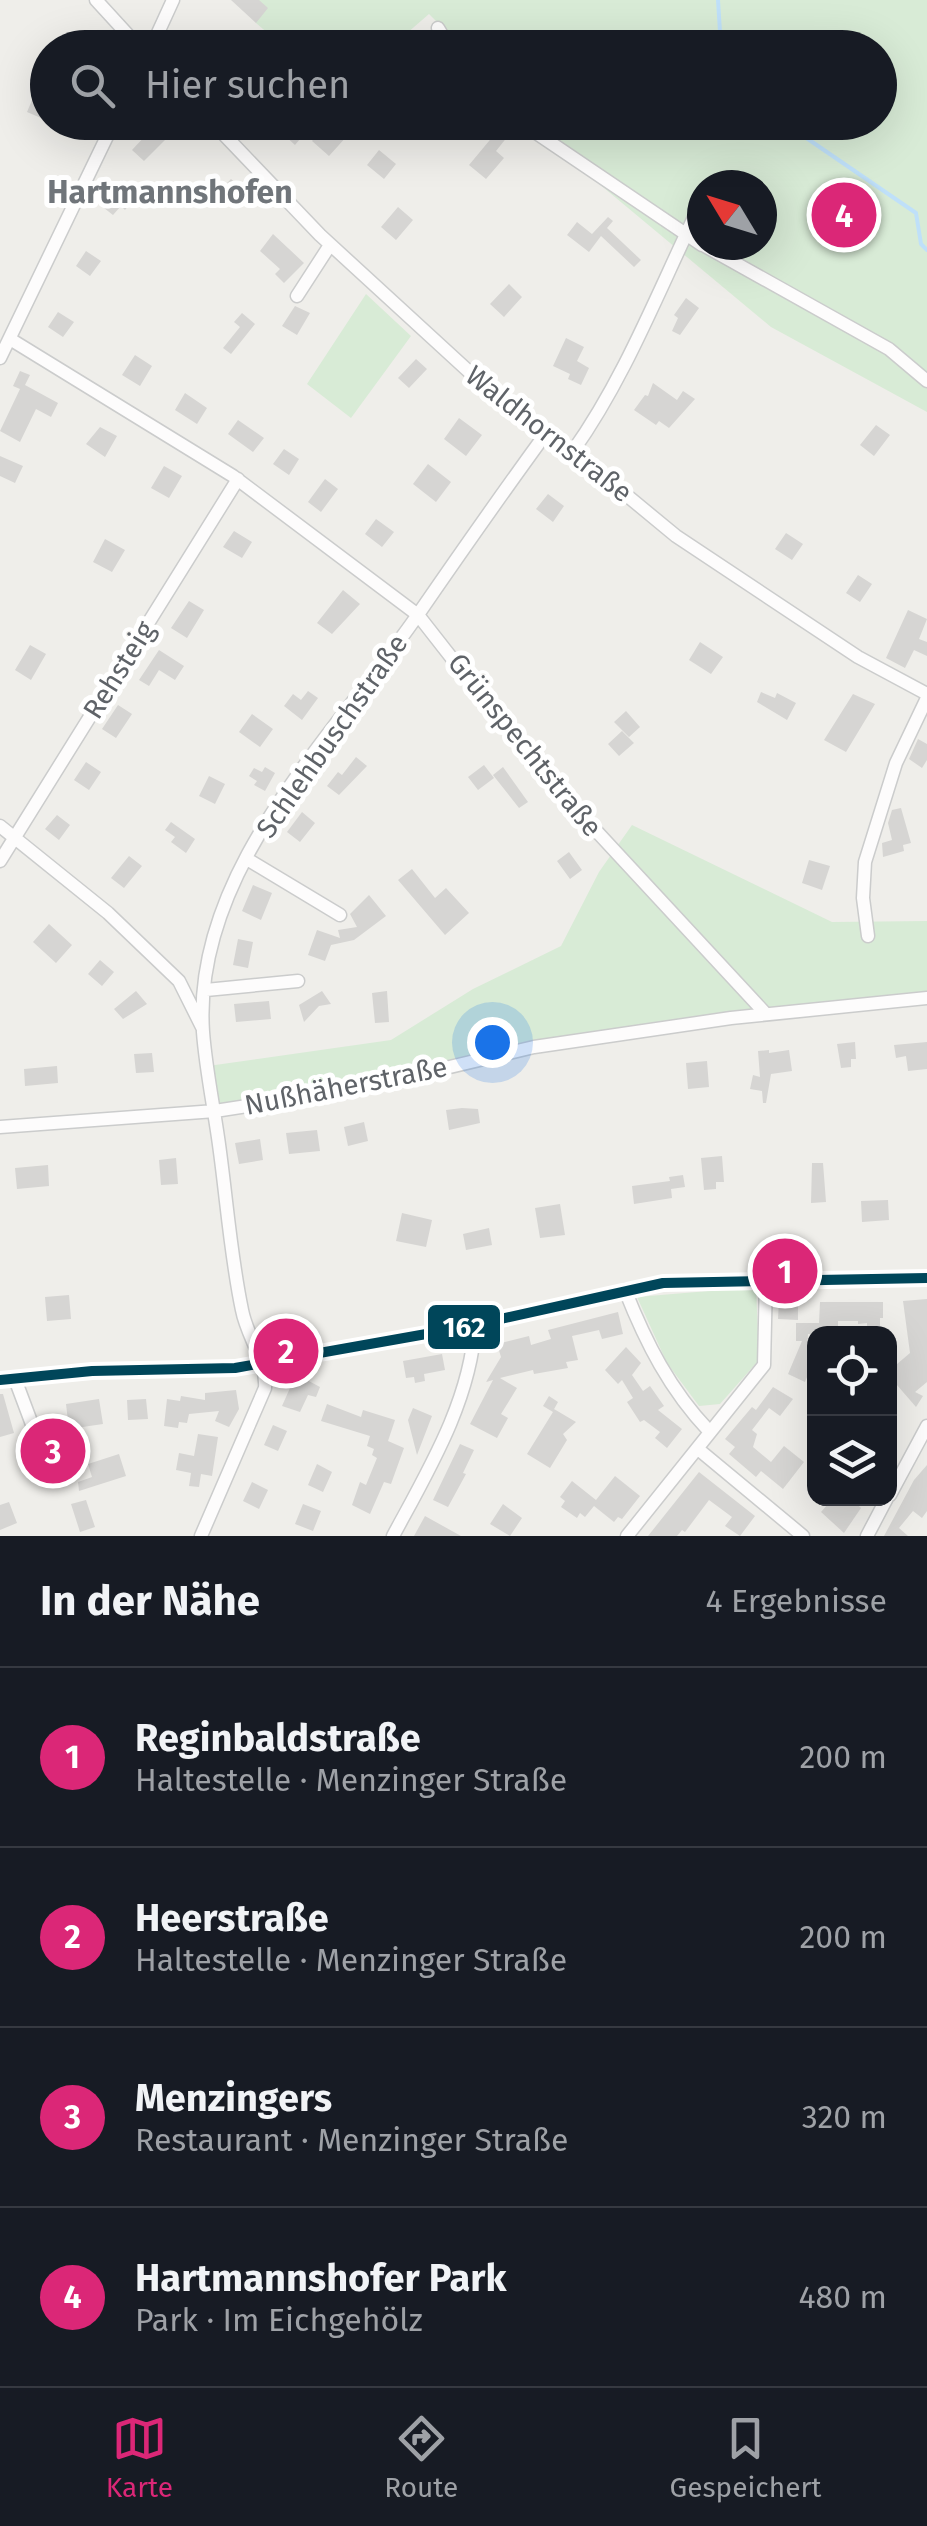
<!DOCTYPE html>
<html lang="de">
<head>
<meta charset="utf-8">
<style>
	body { margin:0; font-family:"Fira Sans",sans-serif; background:#20242c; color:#f1f3f6 }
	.controls { position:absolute; right:30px; bottom:30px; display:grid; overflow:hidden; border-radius:20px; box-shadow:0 10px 40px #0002 }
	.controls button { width:90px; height:90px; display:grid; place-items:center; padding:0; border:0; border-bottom:2px solid #363941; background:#171b24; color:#f1f3f6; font:50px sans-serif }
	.compass { position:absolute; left:687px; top:170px; width:90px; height:90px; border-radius:50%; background:#171b24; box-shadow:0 10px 40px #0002; rotate:308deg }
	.you { position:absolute; left:492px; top:1042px; width:35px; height:35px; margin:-25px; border:8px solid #fff; border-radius:50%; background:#1a73e8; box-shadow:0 0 0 15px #1a73e833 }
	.badge { display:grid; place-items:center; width:65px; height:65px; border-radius:50%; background:#db2777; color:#fff; font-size:32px; font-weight:700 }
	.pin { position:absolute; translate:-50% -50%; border:5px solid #fff; box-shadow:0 2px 10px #0006 }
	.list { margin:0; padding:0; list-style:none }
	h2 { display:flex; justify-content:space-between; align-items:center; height:130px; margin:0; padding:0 40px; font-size:42px }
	h2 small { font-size:32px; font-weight:400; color:#9ea1a6 }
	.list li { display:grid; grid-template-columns:65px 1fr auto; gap:30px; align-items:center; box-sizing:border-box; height:180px; padding:0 40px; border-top:2px solid #363941 }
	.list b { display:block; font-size:38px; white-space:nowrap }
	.list p { margin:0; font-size:32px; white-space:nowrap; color:#9ea1a6 }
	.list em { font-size:32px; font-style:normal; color:#9ea1a6 }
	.icon { flex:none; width:55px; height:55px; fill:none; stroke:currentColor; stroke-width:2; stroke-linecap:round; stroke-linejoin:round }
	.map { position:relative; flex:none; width:927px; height:1536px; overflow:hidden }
	.search { position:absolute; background:#171b24; box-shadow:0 10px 40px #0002; left:30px; right:30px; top:30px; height:110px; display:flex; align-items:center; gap:25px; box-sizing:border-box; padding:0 35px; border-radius:55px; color:#9ea1a6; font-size:38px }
	.sheet { height:850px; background:#171b24 }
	nav { display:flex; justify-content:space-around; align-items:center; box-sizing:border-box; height:140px; border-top:2px solid #363941; background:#171b24; font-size:28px; color:#9ea1a6 }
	nav a { display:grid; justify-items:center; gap:5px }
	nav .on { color:#db2777 }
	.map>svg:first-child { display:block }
	.green { fill:#d8ebd6; fill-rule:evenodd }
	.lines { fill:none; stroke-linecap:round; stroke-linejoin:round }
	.stream { stroke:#bfe0f9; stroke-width:4 }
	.building { fill:#d6d5d3 }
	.minor-casing { stroke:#cbcccc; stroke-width:15 }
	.minor { stroke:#fdfcfc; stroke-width:12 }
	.bus-1-casing { stroke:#fff; stroke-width:18 }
	.bus-1 { stroke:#00465a; stroke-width:10 }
	.labels { text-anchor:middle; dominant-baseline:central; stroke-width:10; stroke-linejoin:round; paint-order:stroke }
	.street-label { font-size:28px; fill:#5f6368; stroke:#fff }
	.quarter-label { font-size:32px; font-weight:bold; fill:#70757a; stroke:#fff }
	.line-badge { stroke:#fff; stroke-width:4 }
	.badge-label { font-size:28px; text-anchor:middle; font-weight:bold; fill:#fff }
</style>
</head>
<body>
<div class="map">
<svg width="927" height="1536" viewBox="0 0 927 1536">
	<rect width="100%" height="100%" fill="#efeeea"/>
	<!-- green -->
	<path class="green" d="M259 0H927V412L771 327 568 158 534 123 880 122V48L462 47 429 14 391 47 285 48 256 23ZM702 185H762V245H702Z
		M366 294 411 336 351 418 307 384Z
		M632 825 832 922 927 921V998L534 1047 215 1111 208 1066 391 1040 473 989 561 946 599 872Z
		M756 1287 759 1360 720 1404 699 1406 667 1363 637 1297Z"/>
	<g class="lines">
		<!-- stream -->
		<path class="stream" d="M718 0 721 48
			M783 122 916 213 921 244 927 250"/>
	</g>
	<!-- building -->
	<path class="building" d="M231 0H259L268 8 256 23Z
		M35 93 48 99 41 118 27 112Z
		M148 122H157L172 133 144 161 132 150 146 135 141 130Z
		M270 122H293L305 133 295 145Z
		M328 122 347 136 329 156 312 141Z
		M499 129 508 136 496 151 504 158 486 179 469 165Z
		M379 150 396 164 384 179 367 165Z
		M231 179 244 191 229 205 217 193Z
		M122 180 139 193 125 210 121 206 113 215 104 208Z
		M398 207 413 220 396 240 381 227Z
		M608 217 613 221 607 228 641 260 634 267 601 236 589 252 567 235 577 222 592 234Z
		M273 234 304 263 284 283 275 274 280 269 260 251Z
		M86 251 101 261 90 276 76 266Z
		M509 284 522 297 504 317 490 304Z
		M686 298 699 308 680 335 672 331 678 318 674 315Z
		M295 306 310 313 297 335 282 326Z
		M58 312 74 322 63 337 48 327Z
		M242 313 255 324 231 354 223 348 240 327 234 322Z
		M566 338 584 347 577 361 589 368 581 385 568 379 570 374 553 366Z
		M135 355 152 366 140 386 122 375Z
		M416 359 427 369 409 388 398 378Z
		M20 371 30 375 25 385 58 403 51 417 36 409 20 442 0 431 20 389 13 386Z
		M653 383 677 400 683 391 695 399 669 428 659 421 656 425 634 410 645 395 648 396Z
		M185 393 207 408 197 424 175 410Z
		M459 418 482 435 466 456 444 439Z
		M238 420 264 438 253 452 228 434Z
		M876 425 890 435 874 456 860 445Z
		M100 427 117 436 105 457 86 444Z
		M284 449 299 459 289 475 273 464Z
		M0 456 23 466 15 483 0 476Z
		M428 464 451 482 436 502 413 484Z
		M164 466 182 476 169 498 151 488Z
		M325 479 338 489 321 512 308 502Z
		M548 494 564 506 553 522 536 509Z
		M376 519 394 532 382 547 365 534Z
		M234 531 252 542 242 558 223 547Z
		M786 533 803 544 792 560 775 549Z
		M105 539 125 550 112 572 93 562Z
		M858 575 872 584 860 602 846 593Z
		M343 590 360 604 332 634 317 623Z
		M189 601 204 610 187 638 171 628Z
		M908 610 927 619 919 639 927 642V656L914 650 905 668 886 658Z
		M700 642 723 657 711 674 689 660Z
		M30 645 46 654 31 680 15 670Z
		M159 650 184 666 175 680 159 670 149 686 139 680Z
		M308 691 318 698 302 720 284 706 293 694 301 700Z
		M761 692 775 698 777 693 796 703 787 720 757 702Z
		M853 694 875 704 846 752 824 740Z
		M118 705 132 714 116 738 102 729Z
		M626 711 640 727 629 737 614 722Z
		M252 714 273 729 260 747 239 732Z
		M622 731 634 743 619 756 608 744Z
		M918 739 927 744V760L922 768 909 759Z
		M356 757 367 766 339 795 327 786 338 772 342 775Z
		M86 762 101 772 89 790 74 780Z
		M484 765 494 778 478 790 468 777Z
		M265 767 275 773 265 791 254 785 257 781 249 776 254 768 262 772Z
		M503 767 528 802 519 808 493 775Z
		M209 776 225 784 215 804 199 796Z
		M901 808 911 843 903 845 904 851 883 857 882 843 892 840 888 823 892 810Z
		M302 812 315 823 300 842 287 832Z
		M57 815 70 825 59 840 45 829Z
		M171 822 195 839 186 853 171 842 175 837 165 830Z
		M569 852 582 870 570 879 557 861Z
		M129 856 142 866 124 888 111 878Z
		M809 860 830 866 822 890 802 883Z
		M412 869 435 898 446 888 469 913 445 935 398 880Z
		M253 885 272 893 261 920 242 911Z
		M369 895 386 916 354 940 331 945 325 961 308 955 317 930 340 938 338 930 357 927 350 914Z
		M49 924 72 945 56 963 33 942Z
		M238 939 253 942 248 968 233 965Z
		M100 960 114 972 102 986 88 974Z
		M136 991 147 1004 123 1019 114 1009Z
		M322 991 331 1004 319 1006 304 1022 299 1005Z
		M387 991 389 1022 375 1023 372 993Z
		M269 1001 271 1019 236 1022 234 1004Z
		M855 1042 856 1059H851V1067L841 1068 837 1044Z
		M927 1042V1069L908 1071 906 1056 896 1058 894 1045Z
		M769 1050V1053L789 1050 792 1071 771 1074 766 1103H763L762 1091 750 1089 753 1075 760 1077 758 1051Z
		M152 1053 154 1072 136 1073 134 1054Z
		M707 1061 709 1087 688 1089 686 1063Z
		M57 1066 58 1083 25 1086 24 1069Z
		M462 1108 478 1109 480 1123 449 1130 446 1110Z
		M364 1122 368 1141 348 1146 344 1127Z
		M317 1130 320 1151 289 1154 286 1133Z
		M260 1139 263 1160 239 1164 235 1143Z
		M722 1156 724 1182H716V1189L704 1190 701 1158Z
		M176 1158 178 1184 161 1185 159 1160Z
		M812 1163H823L826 1202 811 1203Z
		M48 1165 49 1186 17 1189 15 1168Z
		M683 1175 685 1187 671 1189 672 1198 634 1204 632 1186 670 1181 669 1177Z
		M888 1200 889 1220 862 1222 861 1201Z
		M560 1204 565 1235 540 1238 535 1208Z
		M402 1213 432 1220 426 1247 396 1241Z
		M489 1228 492 1245 466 1250 463 1234Z
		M69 1295 71 1319 47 1321 45 1297Z
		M927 1299V1382L915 1392 923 1396 916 1407 890 1377V1370L910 1353 903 1301Z
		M779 1300 798 1301V1320L778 1319Z
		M820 1302H883V1318H880V1326L867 1327V1323L858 1324V1321H838V1327H825V1334H808L807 1355 814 1360 805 1382 788 1374 802 1341H796V1323H819Z
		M618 1312 623 1334 602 1339 599 1330 572 1336 578 1360 566 1362 568 1368 534 1374 533 1370 500 1378 517 1388 501 1414 508 1418 497 1438 470 1424 493 1380 486 1382 501 1357 497 1344 529 1336 531 1345 551 1339 548 1330Z
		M626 1347 641 1363 632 1375 643 1391 650 1386 664 1406 658 1410 682 1429 667 1448 655 1438 660 1432 644 1420 640 1422 627 1402 633 1398 622 1380 618 1384 605 1370Z
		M442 1354 445 1370 424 1374 425 1381 415 1383 414 1377 406 1378 403 1361Z
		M307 1380 320 1387 316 1397 308 1395 300 1412 282 1406 290 1388Z
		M773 1387 793 1399 780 1416 769 1408 752 1430 757 1434 753 1447 771 1462 784 1446 804 1462 783 1489 761 1471 756 1477 729 1454 735 1447 725 1439 752 1407 756 1410Z
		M236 1390 239 1409 229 1427 215 1421 219 1411 189 1414 187 1423 179 1422 178 1428 164 1426 167 1399 180 1401 181 1396 205 1400V1393Z
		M0 1394H3L14 1433 0 1437Z
		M549 1396 558 1402 553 1411 554 1409 576 1422 563 1434 567 1440 550 1468 527 1454 553 1412 543 1406Z
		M99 1399 103 1424 69 1429 66 1404Z
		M146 1399 148 1419 128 1420 127 1400Z
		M327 1404 361 1417 363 1410 395 1420 388 1441 404 1448 391 1484 384 1482 370 1514 352 1505 360 1482 366 1485 377 1458 372 1455 374 1449 367 1446 370 1436 321 1421Z
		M413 1408 432 1416 417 1455 408 1420Z
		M273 1425 287 1431 278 1451 264 1445Z
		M198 1434 218 1437 212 1476 201 1474 199 1487 189 1486 191 1473 176 1470 179 1453 194 1456Z
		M50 1435 61 1466 40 1473 29 1442Z
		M460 1444 474 1450 463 1473 466 1474 448 1507 433 1500Z
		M119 1454 126 1476 79 1491 78 1482 92 1477 88 1464Z
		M317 1464 332 1472 323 1492 308 1485Z
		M927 1465V1511L922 1518 913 1511 899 1528 908 1536H884L914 1480Z
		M699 1472 755 1516 740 1536 725 1526 732 1517 709 1500 685 1532 682 1530 677 1536H648Z
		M615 1476 640 1496 622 1519 618 1517 614 1522 594 1506 585 1517 580 1513 577 1518 561 1507 565 1501 560 1497 572 1481 596 1500Z
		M252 1482 268 1490 259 1509 243 1501Z
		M822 1498H851L861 1508 844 1533 821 1512 828 1504Z
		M86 1500 95 1527 80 1532 71 1504Z
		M9 1502 17 1523 0 1530V1505Z
		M303 1504 321 1511 313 1531 295 1524Z
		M503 1504 522 1518 510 1536 490 1524Z
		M425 1516 461 1536H414Z"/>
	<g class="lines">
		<defs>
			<path id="minor" d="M96 0 140 48
				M438 28 450 48
				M151 48 173 0
				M212 122 320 235 477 379 544 436 573 451 676 536 858 657 927 694
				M520 122 702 245
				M703 245 889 349 927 381
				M297 296 330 245
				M10 339 233 476 418 615 537 767 766 1014
				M0 358 114 122
				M573 451C627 375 661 284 702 201
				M0 826 108 913 179 981 202 1027
				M247 859 340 915
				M0 861 238 479
				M868 936 863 898 865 862 896 763 927 698
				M206 990 298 981
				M0 1127 215 1111 357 1089 534 1047 731 1018 927 998
				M625 1290C646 1343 670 1390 709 1431
				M15 1379 33 1427
				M0 1380 92 1371 235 1368 460 1328 663 1283 927 1278
				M698 1449 803 1536
				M890 1495 927 1426
				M201 1536 265 1388C267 1361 247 1337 242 1310 231 1258 227 1204 220 1152 215 1112 206 1072 203 1032 192 872 333 737 417 616 459 555 501 495 544 436
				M393 1536C428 1471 471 1400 475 1325
				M627 1536 764 1365 766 1280
				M867 1536 887 1498"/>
		</defs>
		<!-- minor casing -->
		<use href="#minor" class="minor-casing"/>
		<!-- minor -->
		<use href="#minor" class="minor"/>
		<defs>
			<path id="bus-1" d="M0 1380 92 1371 235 1368 460 1328 663 1283 927 1278"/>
		</defs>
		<!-- bus-1 casing -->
		<use href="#bus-1" class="bus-1-casing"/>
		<!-- bus-1 -->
		<use href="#bus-1" class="bus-1"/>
	</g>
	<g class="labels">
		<!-- street labels -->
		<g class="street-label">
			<text transform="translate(549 434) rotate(38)">Waldhornstraße</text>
			<text transform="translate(119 670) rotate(-58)">Rehsteig</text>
			<text transform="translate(332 736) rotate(-55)">Schlehbuschstraße</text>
			<text transform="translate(525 745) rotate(51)">Grünspechtstraße</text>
			<text transform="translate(346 1086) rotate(-11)">Nußhäherstraße</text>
		</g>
		<!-- quarter labels -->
		<g class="quarter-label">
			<text x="170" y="192">Hartmannshofen</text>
		</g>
	</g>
	<rect class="line-badge" x="426" y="1303" width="76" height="48" rx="10" fill="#00465a"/>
	<g class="badge-label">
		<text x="464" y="1337">162</text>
	</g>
</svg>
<div class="controls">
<button><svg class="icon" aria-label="locate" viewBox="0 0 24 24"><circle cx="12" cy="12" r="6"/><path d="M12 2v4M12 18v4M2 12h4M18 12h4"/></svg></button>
<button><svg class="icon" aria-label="layers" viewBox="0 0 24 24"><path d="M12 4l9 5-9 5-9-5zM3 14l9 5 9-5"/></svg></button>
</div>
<svg class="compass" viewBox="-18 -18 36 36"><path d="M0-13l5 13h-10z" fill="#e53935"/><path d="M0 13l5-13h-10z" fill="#9ea1a6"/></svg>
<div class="you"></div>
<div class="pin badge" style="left:785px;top:1271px">1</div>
<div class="pin badge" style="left:286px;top:1351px">2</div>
<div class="pin badge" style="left:53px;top:1451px">3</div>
<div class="pin badge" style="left:844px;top:215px">4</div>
<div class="search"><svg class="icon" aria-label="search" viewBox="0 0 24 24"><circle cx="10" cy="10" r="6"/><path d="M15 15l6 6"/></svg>Hier suchen</div>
</div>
<section class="sheet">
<h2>In der Nähe<small>4 Ergebnisse</small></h2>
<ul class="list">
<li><span class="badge">1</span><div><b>Reginbaldstraße</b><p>Haltestelle · Menzinger Straße</p></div><em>200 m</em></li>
<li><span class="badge">2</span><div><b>Heerstraße</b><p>Haltestelle · Menzinger Straße</p></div><em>200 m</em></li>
<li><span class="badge">3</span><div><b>Menzingers</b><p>Restaurant · Menzinger Straße</p></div><em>320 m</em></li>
<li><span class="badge">4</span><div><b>Hartmannshofer Park</b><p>Park · Im Eichgehölz</p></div><em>480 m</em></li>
</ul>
</section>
<nav>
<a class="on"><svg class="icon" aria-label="map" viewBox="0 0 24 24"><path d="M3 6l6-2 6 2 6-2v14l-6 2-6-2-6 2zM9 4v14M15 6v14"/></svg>Karte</a>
<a><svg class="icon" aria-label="directions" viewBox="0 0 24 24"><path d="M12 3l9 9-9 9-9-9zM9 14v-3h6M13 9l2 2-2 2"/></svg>Route</a>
<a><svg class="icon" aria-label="saved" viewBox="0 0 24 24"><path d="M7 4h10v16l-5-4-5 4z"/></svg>Gespeichert</a>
</nav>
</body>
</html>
